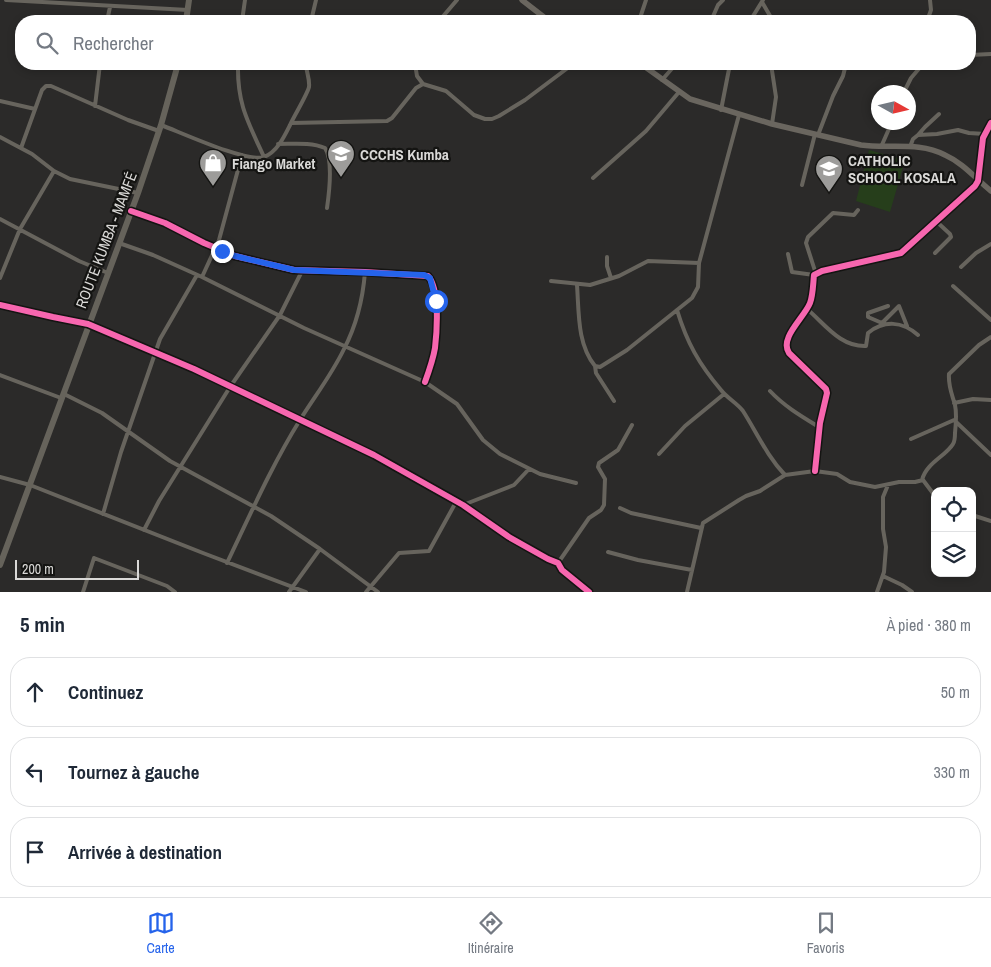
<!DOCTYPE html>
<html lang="fr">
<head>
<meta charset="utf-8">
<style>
	body { margin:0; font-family:"Archivo Narrow",sans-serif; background:#f6f6f7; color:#1f2937 }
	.controls { position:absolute; right:15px; bottom:15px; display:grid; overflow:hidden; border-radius:10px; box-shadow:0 2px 8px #0003 }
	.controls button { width:45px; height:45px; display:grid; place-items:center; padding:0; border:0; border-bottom:1px solid #e0e1e3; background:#fff; color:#1f2937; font:25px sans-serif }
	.compass { position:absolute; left:871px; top:85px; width:45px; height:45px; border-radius:50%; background:#fff; box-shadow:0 2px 8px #0003; rotate:98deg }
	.scale { position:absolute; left:15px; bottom:12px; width:124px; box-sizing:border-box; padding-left:5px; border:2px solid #dad9d7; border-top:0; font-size:14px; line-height:18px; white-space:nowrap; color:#dad9d7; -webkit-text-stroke:4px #141412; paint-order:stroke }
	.stop { position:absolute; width:15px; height:15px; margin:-11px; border:4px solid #2563eb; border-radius:50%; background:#fff }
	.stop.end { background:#2563eb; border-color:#fff; box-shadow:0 1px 5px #0008 }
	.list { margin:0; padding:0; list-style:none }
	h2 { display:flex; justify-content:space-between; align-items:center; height:65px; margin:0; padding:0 20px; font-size:21px }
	h2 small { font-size:16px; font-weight:400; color:#747a83 }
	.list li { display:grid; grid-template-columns:32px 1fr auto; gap:15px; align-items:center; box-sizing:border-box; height:70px; margin:0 10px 10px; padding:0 10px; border:1px solid #e0e1e3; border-radius:20px }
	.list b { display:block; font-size:19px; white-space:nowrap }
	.list em { font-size:16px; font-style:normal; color:#747a83 }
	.icon { flex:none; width:28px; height:28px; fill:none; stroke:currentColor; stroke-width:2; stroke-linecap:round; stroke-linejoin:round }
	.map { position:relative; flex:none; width:991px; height:592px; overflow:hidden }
	.search { position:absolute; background:#fff; box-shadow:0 2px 8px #0003; left:15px; right:15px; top:15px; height:55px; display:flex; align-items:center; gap:12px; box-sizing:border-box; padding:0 18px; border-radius:20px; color:#747a83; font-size:19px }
	.sheet { height:305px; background:#fff }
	nav { display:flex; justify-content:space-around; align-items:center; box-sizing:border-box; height:70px; border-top:1px solid #e0e1e3; background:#fff; font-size:14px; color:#747a83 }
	nav a { display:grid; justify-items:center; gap:2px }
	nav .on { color:#2563eb }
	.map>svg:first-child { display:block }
	.green { fill:#263e1b }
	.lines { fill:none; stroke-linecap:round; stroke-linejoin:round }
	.minor { stroke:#67645d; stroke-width:4 }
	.secondary { stroke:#6a665f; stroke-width:5.5 }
	.trunk { stroke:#66635b; stroke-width:6 }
	.cycleway-casing { stroke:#141412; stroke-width:9 }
	.cycleway { stroke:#f766af; stroke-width:6 }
	.route { stroke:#2563eb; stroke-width:6 }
	.labels { text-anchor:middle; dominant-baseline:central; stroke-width:4.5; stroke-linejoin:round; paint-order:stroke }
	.poi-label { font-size:15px; font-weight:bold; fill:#dad9d7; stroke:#141412; text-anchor:start }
	.street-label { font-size:15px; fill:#dad9d7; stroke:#141412 }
</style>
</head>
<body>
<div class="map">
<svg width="991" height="592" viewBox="0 0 991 592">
	<rect width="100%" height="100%" fill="#2b2a29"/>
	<!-- green -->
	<path class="green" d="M869 150 905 160 890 212 856 201Z"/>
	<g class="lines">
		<!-- minor -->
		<path class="minor" d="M6 0 188 10
			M762 2 773 21
			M107 21 110 7
			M242 21 245 0
			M311 21 316 0
			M439 21 457 0
			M639 21 646 0
			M711 21 718 5 723 0
			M750 21 763 0
			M927 21 931 10 930 0
			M970 55 991 54
			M238 64C237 104 248 122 264 157
			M415 64 417 76 423 84
			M771 64 776 97 772 124
			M238 66 270 67
			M662 80 676 64
			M904 92 911 78 923 64
			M0 101 35 109
			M95 106 100 64
			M721 110 730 64
			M291 123 387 121 392 118 416 88 423 84 446 91 474 115 485 119H492L499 116 525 100 573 64
			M161 125C180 132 247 163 264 157 277 152 284 137 290 125 294 116 307 95 309 87 310 79 306 71 306 64
			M818 135 833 96 843 76 846 64
			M918 135 925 127 939 114
			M0 137 32 154 54 171 70 179 138 193
			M278 144C294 144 311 142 325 148 333 160 329 194 327 208
			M881 147 892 122
			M910 147 913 139 918 135 937 134 958 130 969 133 985 134
			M21 148 42 90 46 86H51L128 120 159 131
			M593 178 646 131 679 92
			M802 185 815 134
			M131 211 165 223 204 243 235 256 294 270 365 272 428 276C440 289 437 331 435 348 433 360 429 371 425 382
			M0 219 79 261 108 273
			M119 243 153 255 202 277 304 328 425 382 457 404 483 440 500 454 540 474 576 483
			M935 253 951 237 950 234 937 222
			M788 254 792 272 814 275
			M607 257V266L611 278
			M961 267 976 253 991 244
			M816 274 806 243 808 237 833 213 854 215 858 210
			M202 277 219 240 242 155
			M0 278 20 229 54 171
			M551 281 590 285 619 276 648 261 699 263 739 115
			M577 285C579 312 577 344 595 366L600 367 627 350 692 298 698 287 699 263
			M953 286 991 320
			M0 305 53 317 88 324 194 369 374 455 463 505 509 537 548 559 558 563 562 570 589 592
			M807 309C825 324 840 347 866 346L868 333C884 320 902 321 918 335
			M677 310C687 343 699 364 721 390 727 398 737 403 743 411 757 433 767 456 785 475L760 491 746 496 739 500 703 523 687 592
			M882 323 868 317V313L888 306
			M881 324 899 306 907 326
			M595 366 596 373 614 401
			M0 375 61 398
			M770 391C784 406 801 416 819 427
			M64 394 102 413 170 461 271 516 320 549 378 592
			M954 403 973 399 991 400
			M911 439 954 420 991 455
			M659 454 685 426 724 394
			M815 471 820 423 827 393 826 389 789 353C779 338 804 318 810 303 813 295 813 285 814 275L822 271 901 253 975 186 978 181 983 138 991 123
			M785 475 815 471 837 474 850 482 875 487 899 482H915L923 480 935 496
			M0 477 30 485 203 553 306 592
			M922 480C926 463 946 456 953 444 955 441 955 437 955 433 956 423 957 414 955 405 952 394 948 386 949 374L979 345 991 337
			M463 505 514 485 529 469
			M620 508 631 513 701 528
			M103 514 121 452 160 339 197 275
			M972 515 991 521
			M144 530 159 501 230 387 280 315 302 271
			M608 552 638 560 692 570
			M227 563C250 515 272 465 300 420 315 396 332 374 344 349 356 326 363 297 365 272
			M558 563 589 518 601 510 604 505 605 479 598 467 599 463 618 450 632 425
			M883 576 902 585 912 592
			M83 592 94 558 167 586 175 592
			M289 592 320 549
			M366 592 399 553 429 551 456 502
			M877 592 884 572 886 547 883 529V497L888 485"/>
		<!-- secondary -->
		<path class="secondary" d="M522 0 549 21
			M641 64 690 99 772 124 861 145C889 149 919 141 945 155 963 163 976 179 991 191"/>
		<!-- trunk -->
		<path class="trunk" d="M186 21 189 0
			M0 565 138 193 161 125 178 64"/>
		<defs>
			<path id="cycleway" d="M131 211 165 223 204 243 235 256 294 270 365 272 428 276C440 289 437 331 435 348 433 360 429 371 425 382
				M0 305 53 317 88 324 194 369 374 455 463 505 509 537 548 559 558 563 562 570 589 592
				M815 471 820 423 827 393 826 389 789 353C779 338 804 318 810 303 813 295 813 285 814 275L822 271 901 253 975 186 978 181 983 138 991 123"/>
		</defs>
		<!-- cycleway casing -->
		<use href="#cycleway" class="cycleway-casing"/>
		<!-- cycleway -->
		<use href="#cycleway" class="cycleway"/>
	</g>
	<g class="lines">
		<!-- route -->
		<path class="route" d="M222 251 235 256 294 270 424 275 430 278 436 301"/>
	</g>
	<!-- icons -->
	<defs>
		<symbol id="university-pin" viewBox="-11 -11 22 30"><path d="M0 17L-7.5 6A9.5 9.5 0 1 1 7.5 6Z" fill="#9d9c9a" stroke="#141412"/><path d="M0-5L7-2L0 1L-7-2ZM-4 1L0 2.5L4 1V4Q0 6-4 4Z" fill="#fff"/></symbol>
		<symbol id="shop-pin" viewBox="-11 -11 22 30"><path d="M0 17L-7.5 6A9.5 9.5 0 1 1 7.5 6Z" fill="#9d9c9a" stroke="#141412"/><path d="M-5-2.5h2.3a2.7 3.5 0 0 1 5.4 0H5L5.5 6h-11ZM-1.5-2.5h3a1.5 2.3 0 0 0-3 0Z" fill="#fff"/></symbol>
		<symbol id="school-pin" viewBox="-11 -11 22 30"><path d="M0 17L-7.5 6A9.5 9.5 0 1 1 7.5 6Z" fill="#9d9c9a" stroke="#141412"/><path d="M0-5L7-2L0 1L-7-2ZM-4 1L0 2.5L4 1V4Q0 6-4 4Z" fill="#fff"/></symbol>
	</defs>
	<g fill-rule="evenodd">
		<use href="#university-pin" x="325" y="138" width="32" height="43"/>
		<use href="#shop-pin" x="197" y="147" width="32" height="43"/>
		<use href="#school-pin" x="813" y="153" width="32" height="43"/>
	</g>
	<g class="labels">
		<!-- poi labels -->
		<g class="poi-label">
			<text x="360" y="154">CCCHS Kumba</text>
			<text x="848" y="160">CATHOLIC<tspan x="848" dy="17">SCHOOL KOSALA</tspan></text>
			<text x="232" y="163">Fiango Market</text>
		</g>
		<!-- street labels -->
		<g class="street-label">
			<text transform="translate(106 240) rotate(-69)">ROUTE KUMBA - MAMFÉ</text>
		</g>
	</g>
</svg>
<div class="controls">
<button><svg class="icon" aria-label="locate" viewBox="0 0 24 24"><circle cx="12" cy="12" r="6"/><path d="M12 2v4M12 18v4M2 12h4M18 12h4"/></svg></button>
<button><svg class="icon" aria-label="layers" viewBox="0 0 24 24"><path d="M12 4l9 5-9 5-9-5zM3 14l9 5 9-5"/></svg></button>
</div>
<svg class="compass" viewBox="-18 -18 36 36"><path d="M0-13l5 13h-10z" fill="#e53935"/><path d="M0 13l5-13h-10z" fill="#747a83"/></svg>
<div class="scale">200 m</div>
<div class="stop" style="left:436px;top:301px"></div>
<div class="stop end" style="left:222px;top:251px"></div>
<div class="search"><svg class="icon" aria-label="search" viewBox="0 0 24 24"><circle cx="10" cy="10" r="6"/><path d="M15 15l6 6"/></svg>Rechercher</div>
</div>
<section class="sheet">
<h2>5 min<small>À pied · 380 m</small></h2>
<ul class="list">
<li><svg class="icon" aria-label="ahead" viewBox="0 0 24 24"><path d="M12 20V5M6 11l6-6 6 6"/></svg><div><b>Continuez</b></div><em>50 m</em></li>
<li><svg class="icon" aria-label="left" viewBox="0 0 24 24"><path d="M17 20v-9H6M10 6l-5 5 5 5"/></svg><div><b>Tournez à gauche</b></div><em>330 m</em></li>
<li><svg class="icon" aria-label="arrive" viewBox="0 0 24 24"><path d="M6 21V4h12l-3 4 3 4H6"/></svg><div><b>Arrivée à destination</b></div></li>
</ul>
</section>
<nav>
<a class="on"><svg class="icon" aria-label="map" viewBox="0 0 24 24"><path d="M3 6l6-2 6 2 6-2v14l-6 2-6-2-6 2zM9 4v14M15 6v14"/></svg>Carte</a>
<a><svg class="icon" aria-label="directions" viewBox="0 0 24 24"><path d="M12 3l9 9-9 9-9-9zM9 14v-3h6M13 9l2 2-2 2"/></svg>Itinéraire</a>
<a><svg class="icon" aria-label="saved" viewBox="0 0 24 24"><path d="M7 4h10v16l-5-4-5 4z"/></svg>Favoris</a>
</nav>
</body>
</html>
